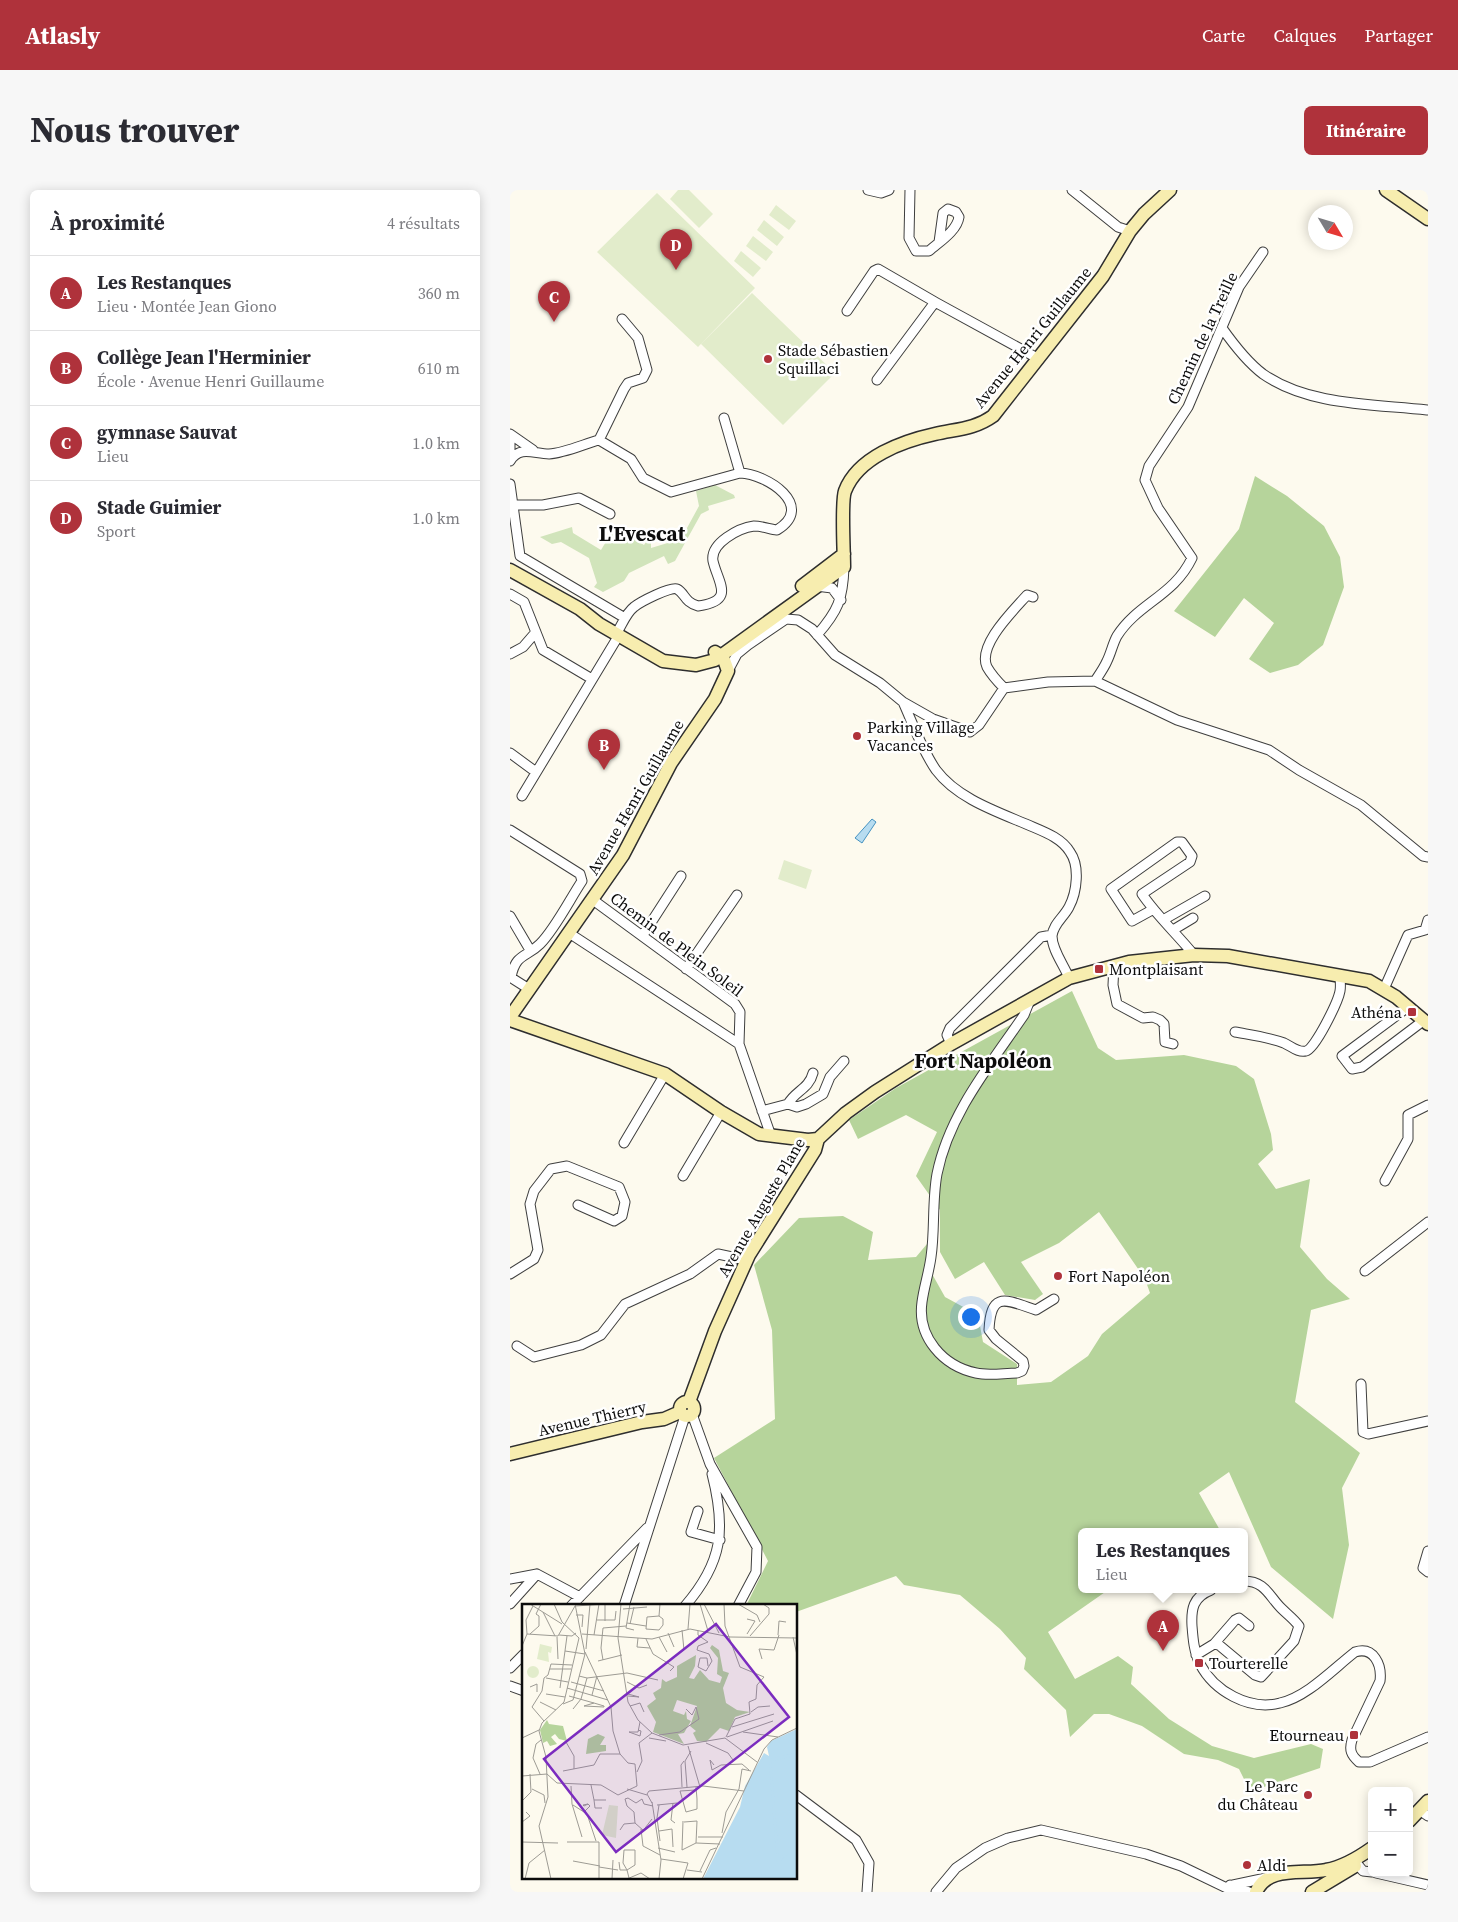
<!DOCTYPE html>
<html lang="fr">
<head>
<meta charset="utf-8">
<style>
	body { margin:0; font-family:"Source Serif 4",serif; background:#f7f7f7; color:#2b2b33 }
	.controls { position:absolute; right:15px; bottom:15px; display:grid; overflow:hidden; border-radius:8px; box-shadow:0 2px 12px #0003 }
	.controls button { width:45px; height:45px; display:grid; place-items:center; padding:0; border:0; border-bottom:1px solid #e1e1e2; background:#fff; color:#2b2b33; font:25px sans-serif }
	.compass { position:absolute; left:798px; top:15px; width:45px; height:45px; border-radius:50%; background:#fff; box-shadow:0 2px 12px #0003; rotate:128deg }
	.you { position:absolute; left:460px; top:1126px; width:18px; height:18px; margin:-12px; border:4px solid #fff; border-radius:50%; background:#1a73e8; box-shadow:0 0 0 8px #1a73e833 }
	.badge { display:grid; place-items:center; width:32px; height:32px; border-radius:50%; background:#af323b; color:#fff; font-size:16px; font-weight:700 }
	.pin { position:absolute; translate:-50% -41px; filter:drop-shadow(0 1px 2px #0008) }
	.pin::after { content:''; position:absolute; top:26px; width:18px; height:15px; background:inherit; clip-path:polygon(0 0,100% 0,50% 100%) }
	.popup { position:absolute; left:568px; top:1338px; width:170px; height:65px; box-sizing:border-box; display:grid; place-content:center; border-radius:8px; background:#fff; filter:drop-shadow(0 1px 4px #0005); font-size:16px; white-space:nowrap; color:#7c7c81 }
	.popup b { font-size:19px; color:#2b2b33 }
	.popup::after { content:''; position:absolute; left:50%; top:100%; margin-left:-10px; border:10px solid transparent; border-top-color:#fff }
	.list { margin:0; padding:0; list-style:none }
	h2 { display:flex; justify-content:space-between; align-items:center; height:65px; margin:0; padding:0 20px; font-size:21px }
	h2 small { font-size:16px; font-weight:400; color:#7c7c81 }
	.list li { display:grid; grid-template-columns:32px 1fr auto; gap:15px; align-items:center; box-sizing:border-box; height:75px; padding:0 20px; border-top:1px solid #e1e1e2 }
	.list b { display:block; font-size:19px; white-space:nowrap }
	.list p { margin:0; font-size:16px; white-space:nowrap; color:#7c7c81 }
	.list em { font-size:16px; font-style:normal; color:#7c7c81 }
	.map { position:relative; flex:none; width:918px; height:1702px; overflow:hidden; border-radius:8px }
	header { display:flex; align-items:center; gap:30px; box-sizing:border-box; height:70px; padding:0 25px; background:#af323b; color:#fff }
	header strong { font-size:24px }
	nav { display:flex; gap:28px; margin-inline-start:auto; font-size:18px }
	.intro { display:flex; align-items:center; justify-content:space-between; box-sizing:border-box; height:120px; padding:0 30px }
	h1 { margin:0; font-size:35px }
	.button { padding:12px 22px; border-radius:8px; background:#af323b; color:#fff; font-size:18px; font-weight:700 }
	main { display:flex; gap:30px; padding:0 30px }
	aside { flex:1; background:#fff; border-radius:8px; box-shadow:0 2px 12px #0003 }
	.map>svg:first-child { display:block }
	.green { fill:#d1e4bb }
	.forest { fill:#b6d49b }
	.pitch { fill:#e2eccb }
	.water { fill:#b7dcf0; stroke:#4592c0 }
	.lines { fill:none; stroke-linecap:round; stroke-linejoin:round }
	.street-casing { stroke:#3f3f3f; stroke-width:11 }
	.secondary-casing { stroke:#2e2e2e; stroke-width:15 }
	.street { stroke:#fff; stroke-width:9 }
	.secondary { stroke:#f7edaf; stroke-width:12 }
	.poi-dot { fill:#af323b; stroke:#fff; stroke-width:2 }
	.labels { text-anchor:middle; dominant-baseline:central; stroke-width:5; stroke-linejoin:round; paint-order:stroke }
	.street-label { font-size:16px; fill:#0c0c0c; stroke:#fff }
	.poi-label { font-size:16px; fill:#0c0c0c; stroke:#fff; text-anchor:start }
	.district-label { font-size:21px; font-weight:bold; fill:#0c0c0c; stroke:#fff }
	.inset-river { fill:none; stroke:#b7dcf0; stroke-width:2.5 }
	.inset-road { fill:none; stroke:#9d9b94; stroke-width:1 }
	.view { fill:#7b2cbf; fill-opacity:0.15; stroke:#7b2cbf; stroke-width:2.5 }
	.inset-edge { fill:none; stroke:#0c0c0c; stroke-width:2.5 }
</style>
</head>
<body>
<header>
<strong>Atlasly</strong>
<nav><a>Carte</a><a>Calques</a><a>Partager</a></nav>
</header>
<div class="intro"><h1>Nous trouver</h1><a class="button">Itinéraire</a></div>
<main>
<aside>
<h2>À proximité<small>4 résultats</small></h2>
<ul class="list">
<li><span class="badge">A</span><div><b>Les Restanques</b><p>Lieu · Montée Jean Giono</p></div><em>360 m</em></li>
<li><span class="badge">B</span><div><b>Collège Jean l'Herminier</b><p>École · Avenue Henri Guillaume</p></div><em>610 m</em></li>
<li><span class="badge">C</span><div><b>gymnase Sauvat</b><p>Lieu</p></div><em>1.0 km</em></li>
<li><span class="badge">D</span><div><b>Stade Guimier</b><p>Sport</p></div><em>1.0 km</em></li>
</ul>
</aside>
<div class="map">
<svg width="918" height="1702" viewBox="0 0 918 1702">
	<rect width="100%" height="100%" fill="#fdfaee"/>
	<!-- green -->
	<path class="green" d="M205 295 224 305 225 308 198 316 199 320 191 324 165 371 158 374 154 366 119 383 114 391 93 402 84 397 87 393 79 368 51 352 42 354 30 347 62 337 63 343 91 360 100 345 99 336H102L134 355 141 345V358L171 349 189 316 186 301Z"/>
	<!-- forest -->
	<path class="forest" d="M745 286 777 306 814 336 830 367 834 397 813 455 788 475 760 483 739 469 764 433 734 408 705 447 664 421 729 339Z
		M562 801 588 858 606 870 674 865 726 876 744 889 761 944 763 960 748 974 766 999 800 989 790 1057 817 1089 840 1109 801 1120 785 1212 850 1263 832 1298 839 1355 823 1429 761 1377 719 1282 689 1303 711 1342H572V1400H598L538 1442 565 1489 608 1466 623 1477 621 1494 659 1529 702 1556 744 1568 801 1554 813 1559 810 1578 745 1600 735 1591 729 1579 708 1570 674 1564 632 1536 599 1524H584L560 1547 556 1520 514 1479 516 1468 490 1439 450 1405 394 1395 386 1386 286 1422V1416H236L258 1371 204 1268 265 1229 262 1140 244 1075 289 1028 333 1026 363 1042 358 1070 406 1067 417 1054 420 1056 417 1075 435 1107 468 1125 473 1152 507 1174V1195L541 1192 578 1166 592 1144 640 1103 635 1089 589 1022 549 1053 511 1072 533 1104 525 1110 495 1105 474 1072 445 1089 430 1062V1020L406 986 427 942 396 925 348 949 339 930 386 898Z"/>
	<!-- pitch -->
	<path class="pitch" d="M168 0H179L203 24 189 38 160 9Z
		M147 3 245 98 188 157 87 62Z
		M266 15 286 31 279 40 259 25Z
		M254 30 274 47 267 56 247 40Z
		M243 46 263 62 256 71 236 56Z
		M231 61 251 78 243 87 224 71Z
		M242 103 325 183 273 235 191 154Z
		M274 670 302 680 296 699 268 689Z"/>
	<!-- water -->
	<path class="water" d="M362 629 366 632 352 653 345 648Z"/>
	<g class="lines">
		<defs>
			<path id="street" d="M358 0 371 3 379 0
				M400 0 399 48 406 61H419C429 52 447 41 449 27L446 22 438 19 433 23 429 52
				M562 0 608 37 620 41
				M337 121 364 81 368 79 425 112
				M712 138C724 155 737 172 753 184 799 216 864 214 917 220
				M367 190 425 112 529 169
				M214 228 230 283
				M0 244 23 260
				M89 250 114 199 118 193 133 188 137 180 128 148 112 129
				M0 252V271
				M0 271C10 255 24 264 39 264 55 263 74 254 89 250L121 269 133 288 161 302 230 283C257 284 306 316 267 340 260 339 251 336 244 336 229 338 200 353 203 371 208 393 226 411 188 416 174 412 175 403 167 399 161 396 130 412 124 417 116 423 112 435 106 444
				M0 294 10 366 115 428
				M3 315H33L69 308 100 324
				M306 396 322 398 331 410
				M0 404 14 412 33 460 82 489
				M307 445C328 421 333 409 334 377
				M0 464 13 457 26 442
				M218 481 227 464 238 455 276 429 288 430 302 439 325 465 370 493 393 512 423 529 460 542 469 535 494 498 538 492 585 491 667 530 759 560 789 580 851 615 913 666 918 667
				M585 491C589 485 594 478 597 471 601 463 603 453 607 446 628 413 664 406 682 368L648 318 635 290 639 276 678 217 729 97 753 62
				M494 498C488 492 481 484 477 477 467 455 504 420 517 405L523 407
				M393 512C403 534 412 560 426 580 447 608 485 621 516 634 532 641 551 647 560 662 570 676 567 702 559 717 554 727 543 734 542 746 542 760 554 775 559 788
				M0 563 26 582
				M12 606 109 445
				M0 640 70 684 72 691C60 709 45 739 30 754 16 768 6 763 1 787
				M83 710 225 814 230 822 229 854
				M642 720 622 731 601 699 667 652H672L682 666 680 672 632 704C647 726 667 744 684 765
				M0 726 20 760
				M653 730 695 706
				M663 740 683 728
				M59 743 229 854 261 946
				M133 745 171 686
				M604 775 603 795 607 814 633 828 643 827 650 830 654 834 655 852 663 854
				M176 779 227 705
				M0 787 19 799
				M874 799 898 745 915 740 918 730
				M520 810 514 825C480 875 439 924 427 984 422 1011 425 1040 421 1067 419 1082 414 1097 412 1112 407 1147 433 1176 466 1183 479 1186 494 1183 507 1183L512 1181 514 1176 513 1171 486 1149 479 1140C481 1100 496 1110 526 1120L544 1109
				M898 817 832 866 842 879 852 877 913 831
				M725 842C741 845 758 847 774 853 781 856 788 863 796 861 805 859 828 812 830 801 831 796 830 791 830 785
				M441 854 437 845 440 838 531 747 542 745
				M278 914C285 901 299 899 303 883
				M252 921 278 914 287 917 296 914 313 904 320 887 334 871
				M114 953 155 884
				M173 986 211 922
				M875 991 898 949V925L918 915
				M855 1081 918 1032
				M0 1084 24 1069 28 1060 20 1014 24 1001 41 979 57 976 109 997 115 1012 112 1026 104 1031 68 1015
				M7 1156 24 1167 71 1155 91 1145 115 1114 180 1084 208 1064 236 1070
				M851 1194 853 1242 858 1244 918 1231
				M182 1224 200 1274 247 1357 246 1382 228 1416
				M188 1321 181 1342 210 1350
				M918 1361 913 1378 918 1382
				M0 1389 27 1384
				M701 1400C683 1407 681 1419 682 1436 683 1449 684 1462 690 1474 704 1501 739 1521 770 1513 797 1507 823 1479 845 1462 864 1456 872 1475 870 1491L842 1550C839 1560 841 1565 849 1572H860L918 1547
				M0 1414 27 1384 70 1407
				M61 1416 137 1338
				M114 1416 175 1226
				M175 1416C213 1372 216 1339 202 1284
				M704 1454 709 1455 745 1485 751 1487 784 1451 789 1436C784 1429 777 1424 771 1418 759 1406 755 1391 734 1391
				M686 1465 704 1454 725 1430 729 1428 739 1436
				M0 1478 14 1464
				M0 1496 14 1501
				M286 1605 346 1650 359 1673 357 1702
				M915 1624 918 1626
				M848 1675 853 1681 862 1682
				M866 1683 918 1695
				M720 1695 739 1702
				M723 1695 756 1688
				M426 1702 446 1678 475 1658 498 1648 531 1640 636 1664 671 1676 725 1702"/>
			<path id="secondary" d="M876 0 918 29
				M0 380 70 419 89 434 153 471 186 475 205 470 334 377C334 362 331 311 335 301 348 267 393 251 425 244 447 239 465 239 483 226L593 86 620 41 634 24 660 0
				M292 396 334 364
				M0 827 113 665 161 573 205 509 218 481 213 467 205 462
				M0 830 155 884 211 922 249 944 298 950 308 949
				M308 949 336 923 365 902 441 854 559 788 619 772 684 765 718 766 859 791 886 807 918 834
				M170 1219a7 7 0 1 1 14 0a7 7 0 1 1-14 0Z
				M179 1212 205 1141 239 1065 305 960 308 949
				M0 1264 132 1232 154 1229 170 1222
				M899 1631 918 1611
				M746 1702C758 1675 793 1685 816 1680 833 1677 848 1668 862 1658
				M802 1702 845 1676"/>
		</defs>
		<!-- street casing -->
		<use href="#street" class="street-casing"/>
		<!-- secondary casing -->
		<use href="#secondary" class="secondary-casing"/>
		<!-- street -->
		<use href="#street" class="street"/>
		<!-- secondary -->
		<use href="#secondary" class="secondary"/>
	</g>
	<!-- markers -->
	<g class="poi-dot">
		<circle cx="258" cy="169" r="5"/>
		<circle cx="347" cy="546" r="5"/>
		<rect x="584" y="774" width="10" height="10" rx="2.5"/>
		<rect x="897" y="817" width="10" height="10" rx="2.5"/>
		<circle cx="548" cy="1086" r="5"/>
		<rect x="684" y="1468" width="10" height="10" rx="2.5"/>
		<rect x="839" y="1540" width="10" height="10" rx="2.5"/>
		<circle cx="798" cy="1605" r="5"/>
		<circle cx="737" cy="1675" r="5"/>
	</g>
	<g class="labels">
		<!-- street labels -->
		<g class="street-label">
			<text transform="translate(522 147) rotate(-51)">Avenue Henri Guillaume</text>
			<text transform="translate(692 148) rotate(-65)">Chemin de la Treille</text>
			<text transform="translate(125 607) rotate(-60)">Avenue Henri Guillaume</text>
			<text transform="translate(167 754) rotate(37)">Chemin de Plein Soleil</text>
			<text transform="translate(251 1017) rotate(-60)">Avenue Auguste Plane</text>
			<text transform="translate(82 1228) rotate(-13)">Avenue Thierry</text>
		</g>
		<!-- poi labels -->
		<g class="poi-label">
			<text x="268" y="160">Stade Sébastien<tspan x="268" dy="18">Squillaci</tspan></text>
			<text x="357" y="537">Parking Village<tspan x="357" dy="18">Vacances</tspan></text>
			<text x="599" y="779">Montplaisant</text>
			<text x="892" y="822" text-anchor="end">Athéna</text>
			<text x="558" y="1086">Fort Napoléon</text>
			<text x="699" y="1473">Tourterelle</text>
			<text x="834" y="1545" text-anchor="end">Etourneau</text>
			<text x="788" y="1596" text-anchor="end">Le Parc<tspan x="788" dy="18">du Château</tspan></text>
			<text x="747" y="1675">Aldi</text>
		</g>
		<!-- district labels -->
		<g class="district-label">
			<text x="132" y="343">L'Evescat</text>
			<text x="473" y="870">Fort Napoléon</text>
		</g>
	</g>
	<!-- overview -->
	<g transform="translate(12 1414)">
		<rect width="275" height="275" fill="#fdfaee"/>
		<path d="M190 41 197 46 201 67 207 69 201 84 204 99 215 106 228 108 213 113 207 127 198 124 184 138 175 137 171 129 174 127 168 122 175 102 155 96 151 107 162 111 164 107 165 115 169 117 162 129 156 130 162 140 131 128 134 118 125 102 134 95 131 89 139 84 140 75 144 78 155 73V62L174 51 173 62 167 74 172 75 178 66 187 76 198 79 200 73 195 70 196 54 188 44ZM25 116 27 120 41 122 45 137 37 135 33 130 29 133 35 140 28 142 25 137 21 139 18 126ZM76 130 83 133 78 141H84V147L64 150 66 135Z" fill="#b6d49b"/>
		<path d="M18 40 30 43 29 49 26 48 27 58 15 55ZM5 68a6 6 0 1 1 12 0a6 6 0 1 1-12 0ZM87 201 96 202 94 234 80 231Z" fill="#e2eccb"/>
		<path d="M275 125V275H181L218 203 223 182 242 149 247 152 245 143 249 137Z" fill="#b7dcf0"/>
		<path class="inset-river" d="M256 258 248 156 275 150M237 275 275 240"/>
		<path class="inset-road" d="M8 0 40 20M99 0 96 34 106 98 116 116 130 129 161 141 203 134M108 0 104 24 112 26M178 0 186 27M182 0 197 29M202 0 203 22 218 63 242 73 235 81 234 95 227 98 228 110 213 115 204 133M216 0 235 11 238 18M83 1V17M101 5 125 3M21 8 33 32M54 11H61L60 23M137 12 125 13 124 25 137 26 141 21V15L137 12 138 0M225 15 233 17 225 30M75 16H93L94 7M105 19 124 22M108 20 112 3M166 25 168 0M176 27V31L186 38 176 42 175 46 187 50 190 57 184 67 176 63 178 54H185L186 62M146 29 152 43M5 30 36 32 53 2 84 0M8 30 17 22V12L14 10 19 0M60 30 130 35 168 25 208 33 275 34M37 31 50 32 54 29M72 31 77 0M256 31 257 17 264 18M228 32 247 10V4L241 0M35 33 36 55M137 33 145 48M271 33 275 51M116 34 115 43 128 44M124 35 131 50 152 63 148 67M0 42 5 30 4 16 11 2M64 45 68 0M43 47 63 50M63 48 89 103 91 127 98 150 106 159 113 160 115 182M156 49 162 46 160 26M240 55 237 45 252 46 257 31M81 56 79 44 81 24 104 22M76 57 100 51M29 60 50 61M28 65H49M57 72 65 74 105 69 136 76M24 74 46 78M49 78 82 87M105 78 117 84 125 81M8 83 15 80V88M38 84 45 32M45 84 86 96M24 90 43 93M70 91 75 72M47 92 72 99 82 102V103L62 102 72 99M106 92 117 93 106 90M18 98 34 106M41 100 51 96 63 50 53 0M108 102 118 99 122 108M51 105 59 95 65 74M229 108 236 103 248 102M22 117 10 103 20 87 22 74 26 71 29 60M210 123 252 110M116 126 119 127 118 132 107 128H116L118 118M221 128 256 133M137 131 158 128 177 115 174 103 170 111 164 105M205 133 251 117M0 134 17 126M127 134 144 137M203 134 235 158M44 138 52 152V165M184 139 206 149 211 156M166 142 178 183M192 161 188 156 190 166 199 161 220 160 227 166M41 167 72 161 78 150H98M115 168 120 157 117 139 130 129M18 170 11 154 14 140 19 136M0 172 25 170 35 179 79 181 96 191 115 182M69 181 72 196H84M49 182 50 200 60 233M160 183 159 161 162 157M165 183 163 157 169 147M174 183 175 195V205L164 208 158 187 174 186M10 185 22 191 23 199M105 185 125 191M72 196 73 204H80M0 197 9 188 8 170M130 198 139 256 137 275M130 199 125 190 127 187 181 182 222 187M151 199 149 216 153 219M51 201 65 210 74 237M135 201 155 199M137 201 135 214 138 237M62 208 68 202 66 200 61 201 62 202 66 200M0 218 8 212 4 208M162 218 175 217 174 239M119 225 121 242 138 251M98 226 102 220 113 219M122 227 113 219 112 208 105 202 103 195 106 194 114 199 120 195 122 200 131 202M137 227 150 225 151 243M120 228 130 215M200 229 204 208 217 185 220 165 229 167M176 233H201M0 238 36 239M45 238H77V275M136 244 153 248M160 246 174 239 198 240M160 246 161 217M139 255 166 259 161 275M51 257 78 262M97 258 98 266H105L113 261V246H102L101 259 105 266 107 274M77 263 96 266M165 266 180 268M178 267 188 246 194 244M3 275 7 259 23 246M29 275 17 222 26 193 24 153 17 127 20 119 42 98 57 34 40 18 32 0M90 275 91 256M105 275 119 269 128 275M180 275 242 145 250 136 275 124"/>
		<path class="view" d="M194 20 267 113 94 248 22 155Z"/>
		<rect width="275" height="275" class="inset-edge"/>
	</g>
</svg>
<div class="controls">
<button>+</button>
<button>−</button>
</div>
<svg class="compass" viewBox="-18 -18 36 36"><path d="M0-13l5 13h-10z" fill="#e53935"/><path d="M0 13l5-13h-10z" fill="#7c7c81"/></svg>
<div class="you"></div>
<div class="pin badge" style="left:653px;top:1461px">A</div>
<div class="popup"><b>Les Restanques</b>Lieu</div>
<div class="pin badge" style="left:94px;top:580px">B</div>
<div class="pin badge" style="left:44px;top:132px">C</div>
<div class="pin badge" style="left:166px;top:80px">D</div>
</div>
</main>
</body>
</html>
